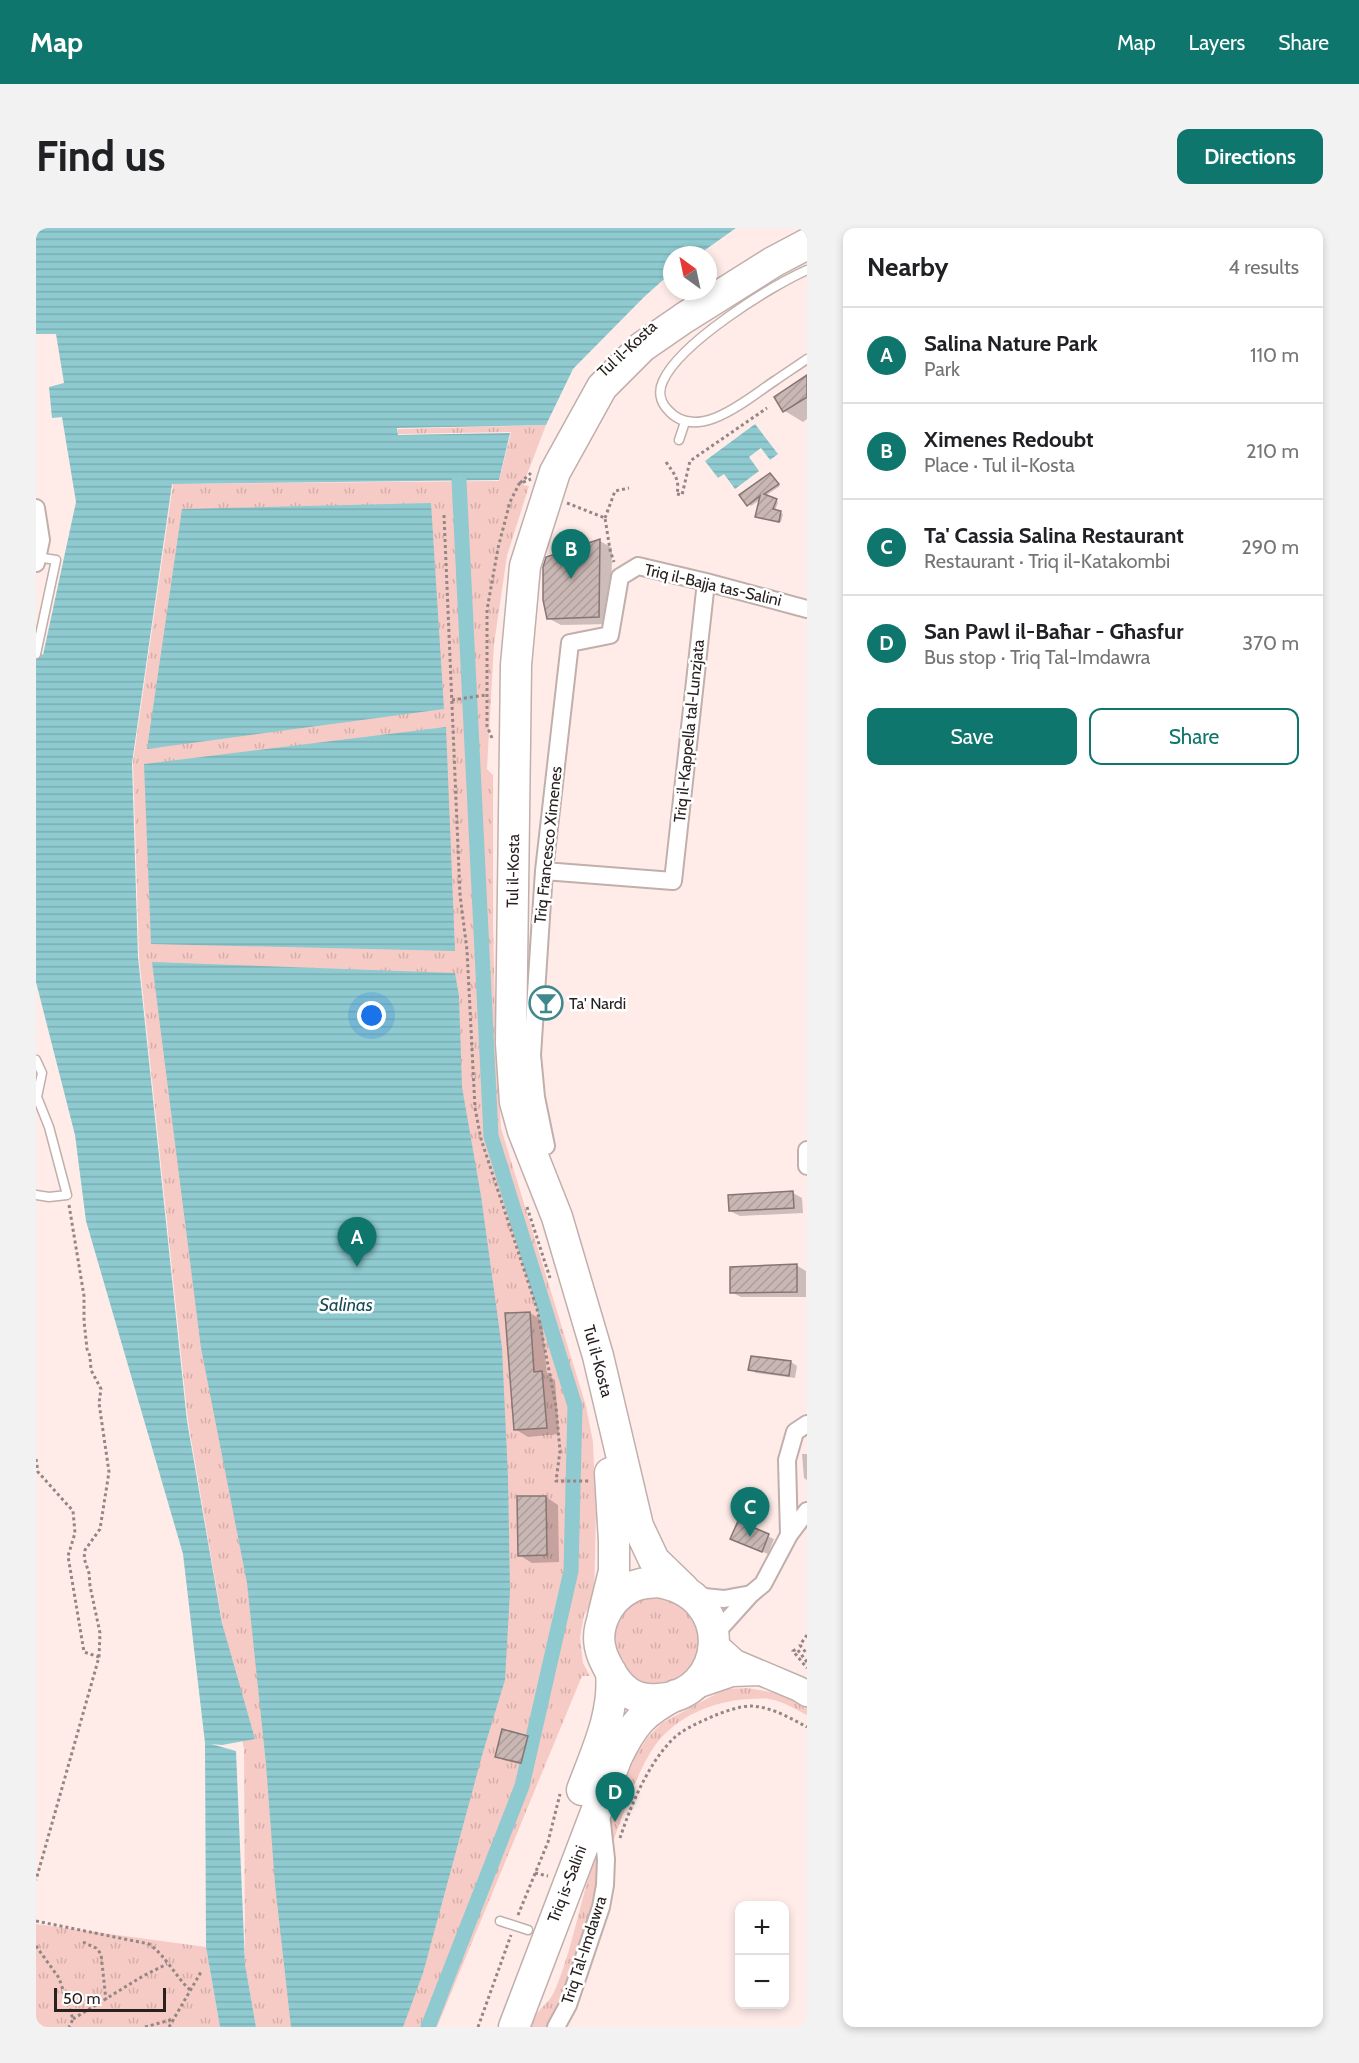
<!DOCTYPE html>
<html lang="en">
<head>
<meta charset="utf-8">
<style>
	body { margin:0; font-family:Cabin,sans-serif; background:#f2f2f2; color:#202124 }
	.controls { position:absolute; right:18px; bottom:18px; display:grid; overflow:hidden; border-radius:12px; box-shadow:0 3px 9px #0003 }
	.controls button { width:54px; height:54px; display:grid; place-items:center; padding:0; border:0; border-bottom:2px solid #e0e0e0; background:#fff; color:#202124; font:30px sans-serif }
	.compass { position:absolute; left:627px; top:18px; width:54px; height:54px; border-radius:50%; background:#fff; box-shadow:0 3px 9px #0003; rotate:327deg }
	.scale { position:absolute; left:18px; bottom:15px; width:112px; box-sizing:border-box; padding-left:6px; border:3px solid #282120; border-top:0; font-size:16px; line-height:21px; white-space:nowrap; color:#282120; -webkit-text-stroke:4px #fff; paint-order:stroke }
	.you { position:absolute; left:336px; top:788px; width:21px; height:21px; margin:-15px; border:4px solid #fff; border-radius:50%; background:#1a73e8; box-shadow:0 0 0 9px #1a73e833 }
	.badge { display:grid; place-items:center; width:39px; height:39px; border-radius:50%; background:#0f766e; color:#fff; font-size:20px; font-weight:700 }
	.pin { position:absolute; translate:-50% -50px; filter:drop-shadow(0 2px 3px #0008) }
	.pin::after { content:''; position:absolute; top:32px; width:21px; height:18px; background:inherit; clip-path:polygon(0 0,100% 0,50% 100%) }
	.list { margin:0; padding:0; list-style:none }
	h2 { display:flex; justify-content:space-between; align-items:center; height:78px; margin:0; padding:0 24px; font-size:26px }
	h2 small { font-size:20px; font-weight:400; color:#757577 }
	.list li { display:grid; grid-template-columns:39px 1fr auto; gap:18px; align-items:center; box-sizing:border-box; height:96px; padding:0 24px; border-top:2px solid #e0e0e0 }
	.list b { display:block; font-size:22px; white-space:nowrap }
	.list p { margin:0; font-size:20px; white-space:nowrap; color:#757577 }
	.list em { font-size:20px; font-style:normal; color:#757577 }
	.actions { display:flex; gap:12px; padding:18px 24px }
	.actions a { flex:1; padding:14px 0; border:2px solid #0f766e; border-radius:12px; text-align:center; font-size:21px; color:#0f766e }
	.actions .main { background:#0f766e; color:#fff }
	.map { position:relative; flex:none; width:771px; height:1799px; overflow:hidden; border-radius:12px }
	header { display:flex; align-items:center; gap:36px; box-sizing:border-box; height:84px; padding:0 30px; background:#0f766e; color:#fff }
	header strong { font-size:28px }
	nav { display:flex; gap:33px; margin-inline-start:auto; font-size:21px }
	.intro { display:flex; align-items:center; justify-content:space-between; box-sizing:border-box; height:144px; padding:0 36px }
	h1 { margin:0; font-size:42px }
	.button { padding:15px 27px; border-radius:12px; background:#0f766e; color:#fff; font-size:21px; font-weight:700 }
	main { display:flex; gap:36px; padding:0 36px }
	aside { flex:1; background:#fff; border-radius:12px; box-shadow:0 3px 9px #0003 }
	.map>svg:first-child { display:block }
	.grass { fill:url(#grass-tufts) }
	.water { fill:url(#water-rules) }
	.shadow { fill:#0003 }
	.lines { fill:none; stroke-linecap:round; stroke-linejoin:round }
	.canal { stroke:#8ecad0; stroke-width:15 }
	.building { fill:url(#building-hatch); stroke:#867573; stroke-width:1.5 }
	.lane-casing { stroke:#c1afac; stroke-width:11 }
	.street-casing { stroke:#c1afac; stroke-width:20 }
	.secondary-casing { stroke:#c1afac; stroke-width:27 }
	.highway-casing { stroke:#c1afac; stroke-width:33 }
	.path { stroke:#938684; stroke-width:3; stroke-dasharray:3 3; stroke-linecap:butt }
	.lane { stroke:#fff; stroke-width:8 }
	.street { stroke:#fff; stroke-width:16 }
	.secondary { stroke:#fff; stroke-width:24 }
	.highway { stroke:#fff; stroke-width:30 }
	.labels { text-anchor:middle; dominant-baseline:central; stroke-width:5; stroke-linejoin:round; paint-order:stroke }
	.street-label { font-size:16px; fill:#282120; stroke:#fff }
	.poi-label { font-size:16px; fill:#282120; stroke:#fff; text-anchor:start }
	.water-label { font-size:18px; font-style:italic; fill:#174d52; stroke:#fff }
</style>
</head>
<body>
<header>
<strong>Map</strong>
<nav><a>Map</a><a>Layers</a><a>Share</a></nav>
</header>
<div class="intro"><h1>Find us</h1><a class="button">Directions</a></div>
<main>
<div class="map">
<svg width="771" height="1799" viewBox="0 0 771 1799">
	<defs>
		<pattern id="grass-tufts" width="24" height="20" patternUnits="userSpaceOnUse" patternTransform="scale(1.5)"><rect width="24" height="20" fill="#f7cbc5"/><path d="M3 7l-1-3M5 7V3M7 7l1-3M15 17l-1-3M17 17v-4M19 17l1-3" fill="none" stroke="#d4aea9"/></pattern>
		<pattern id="water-rules" width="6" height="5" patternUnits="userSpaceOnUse" patternTransform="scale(1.5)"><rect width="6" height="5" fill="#8ecad0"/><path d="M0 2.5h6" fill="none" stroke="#7aadb2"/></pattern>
		<pattern id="building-hatch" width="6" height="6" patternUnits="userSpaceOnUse" patternTransform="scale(1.5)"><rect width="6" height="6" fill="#c9b7b4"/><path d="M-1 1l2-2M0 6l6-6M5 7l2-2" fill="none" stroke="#ad9d9a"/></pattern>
	</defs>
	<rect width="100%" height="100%" fill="#ffece9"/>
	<!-- grass -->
	<path class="grass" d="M510 197 487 257 493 258 471 328 458 416 451 541 457 547V697L460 820 465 900 550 1178 557 1214 560 1287 558 1371 548 1387 544 1410 547 1435 554 1448H546L401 1799H220L209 1736 208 1522 152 1193 103 729 97 534 137 256 463 253 475 204 362 206V201Z
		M624 1366 651 1378 665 1404 660 1433 651 1445 638 1453 623 1457 609 1456 595 1449 577 1426V1397L595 1374Z
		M712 1460 746 1466 771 1479V1487C759 1481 746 1473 733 1471 727 1470 720 1471 714 1471 677 1473 640 1488 618 1519 600 1545 586 1591 574 1621L572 1600 598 1531 611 1510 626 1495 689 1461Z
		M559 1629 562 1630 560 1670 531 1765 513 1799H492C497 1784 513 1777 519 1762 537 1719 544 1673 559 1629Z
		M0 1696 170 1719 184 1799H0Z"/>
	<!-- water -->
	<path class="water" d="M0 0H700L662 27H636V44L608 69 537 141 510 197 361 200 362 207 474 205 463 252 136 256 96 535 102 729 151 1193 186 1395 219 1511 186 1517 175 1516 200 1523 209 1736 220 1799H184L170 1719 169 1515 147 1326 50 993 39 907 0 754V414L4 425 7 427 40 274 26 189 16 190 13 159 28 155 20 106H0Z
		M719 196 742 226 734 232 725 220 713 229 723 243 699 261 688 246 682 250 669 233Z
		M395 275 408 481 111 521 146 281Z
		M410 499 419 723 115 716 108 536Z
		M116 734 419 745 423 768 426 859 445 968 466 1120 472 1249 474 1363 469 1452 447 1524 387 1745 367 1799H255L239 1656 230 1536 211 1355 165 1120Z"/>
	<!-- shadow -->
	<path class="shadow" d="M771 149V191L767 194 749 183 740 169Z
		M734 246 744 258 729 268 742 274 739 283 747 286 745 294 724 290 725 271 715 278 705 267Z
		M564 313 576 320 575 396 525 397 512 390Z
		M757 965 766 970 767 985 704 988 694 983Z
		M760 1037 770 1043V1069H705L695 1064Z
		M494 1085 506 1092 511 1147 519 1152 523 1206 492 1209 479 1201Z
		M716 1130 755 1134 761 1138 759 1150 720 1145 714 1141Z
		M766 1226H771V1252L768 1250Z
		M510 1269 522 1277 523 1334 496 1335 483 1327Z
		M702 1295 738 1311 732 1326 702 1314Z
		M491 1509 497 1512 491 1538 467 1532 461 1528Z"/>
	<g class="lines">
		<!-- canal -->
		<path class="canal" d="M392 1799 486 1558 535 1343 539 1178 455 908 423 252"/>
	</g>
	<!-- building -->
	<path class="building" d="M771 147V169L747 184 738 169Z
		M734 245 743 256 728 266 741 271 737 281 745 283 743 294 719 289 724 268 711 278 703 267Z
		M564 311 563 389 511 391 507 372V339L510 329Z
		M757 963 758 980 693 983 692 967Z
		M761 1036V1064L694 1065V1039Z
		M494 1084 498 1144 506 1143 511 1200 478 1202 469 1085Z
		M715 1128 755 1133 753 1148 712 1142Z
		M481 1268H510L511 1327 482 1328Z
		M702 1293 733 1306 726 1324 694 1311Z
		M466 1501 492 1508 485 1535 459 1529Z"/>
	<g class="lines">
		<defs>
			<path id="lane" d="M771 42C733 59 644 115 627 153 622 163 624 174 632 182 662 216 712 170 740 152 750 145 761 138 771 131
				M643 212 649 194
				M0 426 20 332 1 329
				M0 832 6 845 1 869 13 899 31 967 13 969 0 967
				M464 1693 492 1702"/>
			<path id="street" d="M0 280 5 312 0 335
				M508 643 637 653 670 354
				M510 918 500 869 496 827 508 643 534 415 574 407 584 349 602 338 670 354 771 381
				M771 922V938
				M753 1307 751 1232 759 1204 771 1196
				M715 1366 727 1356 753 1307 771 1283
				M658 1368 688 1371 715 1366 678 1407
				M520 1799 532 1777 565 1679 569 1657 570 1631 565 1586"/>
			<path id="secondary" d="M678 1415 699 1434 763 1461 771 1466
				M652 1461 696 1446 723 1445"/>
			<path id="highway" d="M621 1354C702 1366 691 1468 622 1471 598 1473 585 1462 574 1443 571 1437 568 1432 566 1426 557 1401 571 1372 594 1360 602 1355 612 1355 621 1354Z
				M648 1361 618 1332 602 1298 562 1128 521 989 487 903 479 874 475 815 480 437 489 338 519 244 566 159 606 119 648 90 737 34 771 16
				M567 1388 578 1343V1313L574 1245
				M546 1562C560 1524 579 1486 575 1444
				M478 1799 581 1529C597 1496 607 1484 640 1467"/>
		</defs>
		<!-- lane casing -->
		<use href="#lane" class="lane-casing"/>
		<!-- street casing -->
		<use href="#street" class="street-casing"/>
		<!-- secondary casing -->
		<use href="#secondary" class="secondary-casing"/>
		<!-- highway casing -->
		<use href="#highway" class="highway-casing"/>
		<!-- path -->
		<path class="path" d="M630 234C638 246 644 251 641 266
			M484 255 495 245
			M641 266 646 267 654 233 731 180
			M531 275 569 290 574 322 578 334
			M408 287 424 667 431 722 439 880 445 911 501 1081 520 1178 524 1223 520 1253H553
			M569 290 579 263 593 260
			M416 472 450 467
			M456 510 451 498V382L462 320 474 274 483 256 495 251
			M33 977 48 1068V1093L51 1121 54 1128 55 1142 65 1161 63 1175 73 1244 64 1301 49 1322 48 1330 53 1345 54 1358 64 1405 63 1429
			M491 979 514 1050
			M0 1231 2 1244 37 1283 39 1305 32 1328 48 1424 63 1429 0 1652
			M771 1407 764 1417 771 1426
			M771 1434 761 1421 757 1423 771 1440
			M584 1610C595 1577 613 1533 639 1509 651 1499 666 1493 680 1487 690 1483 704 1478 715 1478 736 1479 754 1490 771 1499
			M499 1645 512 1648
			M482 1687 512 1614 524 1566
			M0 1693 113 1716C130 1728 139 1748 155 1763
			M47 1714 60 1720 65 1726 70 1772
			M0 1718 23 1750 37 1791 33 1799
			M37 1791 107 1748 131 1736
			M109 1799 138 1791
			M133 1799 165 1744
			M442 1799 475 1707"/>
		<!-- lane -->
		<use href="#lane" class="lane"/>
		<!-- street -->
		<use href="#street" class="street"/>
		<!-- secondary -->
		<use href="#secondary" class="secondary"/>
		<!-- highway -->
		<use href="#highway" class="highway"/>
	</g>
	<!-- icons -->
	<defs>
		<symbol id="bar-ring" viewBox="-11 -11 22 22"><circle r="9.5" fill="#fff" stroke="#40888e" stroke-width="1.5"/><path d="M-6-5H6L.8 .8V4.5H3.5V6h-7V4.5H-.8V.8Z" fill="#40888e"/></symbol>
	</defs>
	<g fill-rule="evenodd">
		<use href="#bar-ring" x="491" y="756" width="38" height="38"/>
	</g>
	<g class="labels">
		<!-- street labels -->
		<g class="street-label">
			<text transform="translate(591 121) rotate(-43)">Tul il-Kosta</text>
			<text transform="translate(677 357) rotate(13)">Triq il-Bajja tas-Salini</text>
			<text transform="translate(653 503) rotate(-84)">Triq il-Kappella tal-Lunzjata</text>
			<text transform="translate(512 617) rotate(-84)">Triq Francesco Ximenes</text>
			<text transform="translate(477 643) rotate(-89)">Tul il-Kosta</text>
			<text transform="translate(562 1133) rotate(75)">Tul il-Kosta</text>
			<text transform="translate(531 1656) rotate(-69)">Triq is-Salini</text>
			<text transform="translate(548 1722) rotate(-72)">Triq Tal-Imdawra</text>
		</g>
		<!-- poi labels -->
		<g class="poi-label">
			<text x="533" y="775">Ta' Nardi</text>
		</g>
		<!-- water labels -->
		<g class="water-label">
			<text x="310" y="1077">Salinas</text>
		</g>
	</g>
</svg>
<div class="controls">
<button>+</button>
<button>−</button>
</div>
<svg class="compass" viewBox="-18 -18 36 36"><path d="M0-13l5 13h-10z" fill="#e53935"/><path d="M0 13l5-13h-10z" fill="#757577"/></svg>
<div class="scale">50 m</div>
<div class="you"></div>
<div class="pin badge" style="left:321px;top:1039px">A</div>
<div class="pin badge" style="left:535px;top:351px">B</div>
<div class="pin badge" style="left:714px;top:1309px">C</div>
<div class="pin badge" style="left:579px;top:1594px">D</div>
</div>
<aside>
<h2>Nearby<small>4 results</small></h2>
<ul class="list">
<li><span class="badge">A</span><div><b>Salina Nature Park</b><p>Park</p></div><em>110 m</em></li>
<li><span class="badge">B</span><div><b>Ximenes Redoubt</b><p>Place · Tul il-Kosta</p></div><em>210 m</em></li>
<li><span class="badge">C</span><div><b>Ta' Cassia Salina Restaurant</b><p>Restaurant · Triq il-Katakombi</p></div><em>290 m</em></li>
<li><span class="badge">D</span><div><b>San Pawl il-Baħar - Għasfur</b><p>Bus stop · Triq Tal-Imdawra</p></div><em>370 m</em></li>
</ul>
<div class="actions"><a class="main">Save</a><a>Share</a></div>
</aside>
</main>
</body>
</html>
